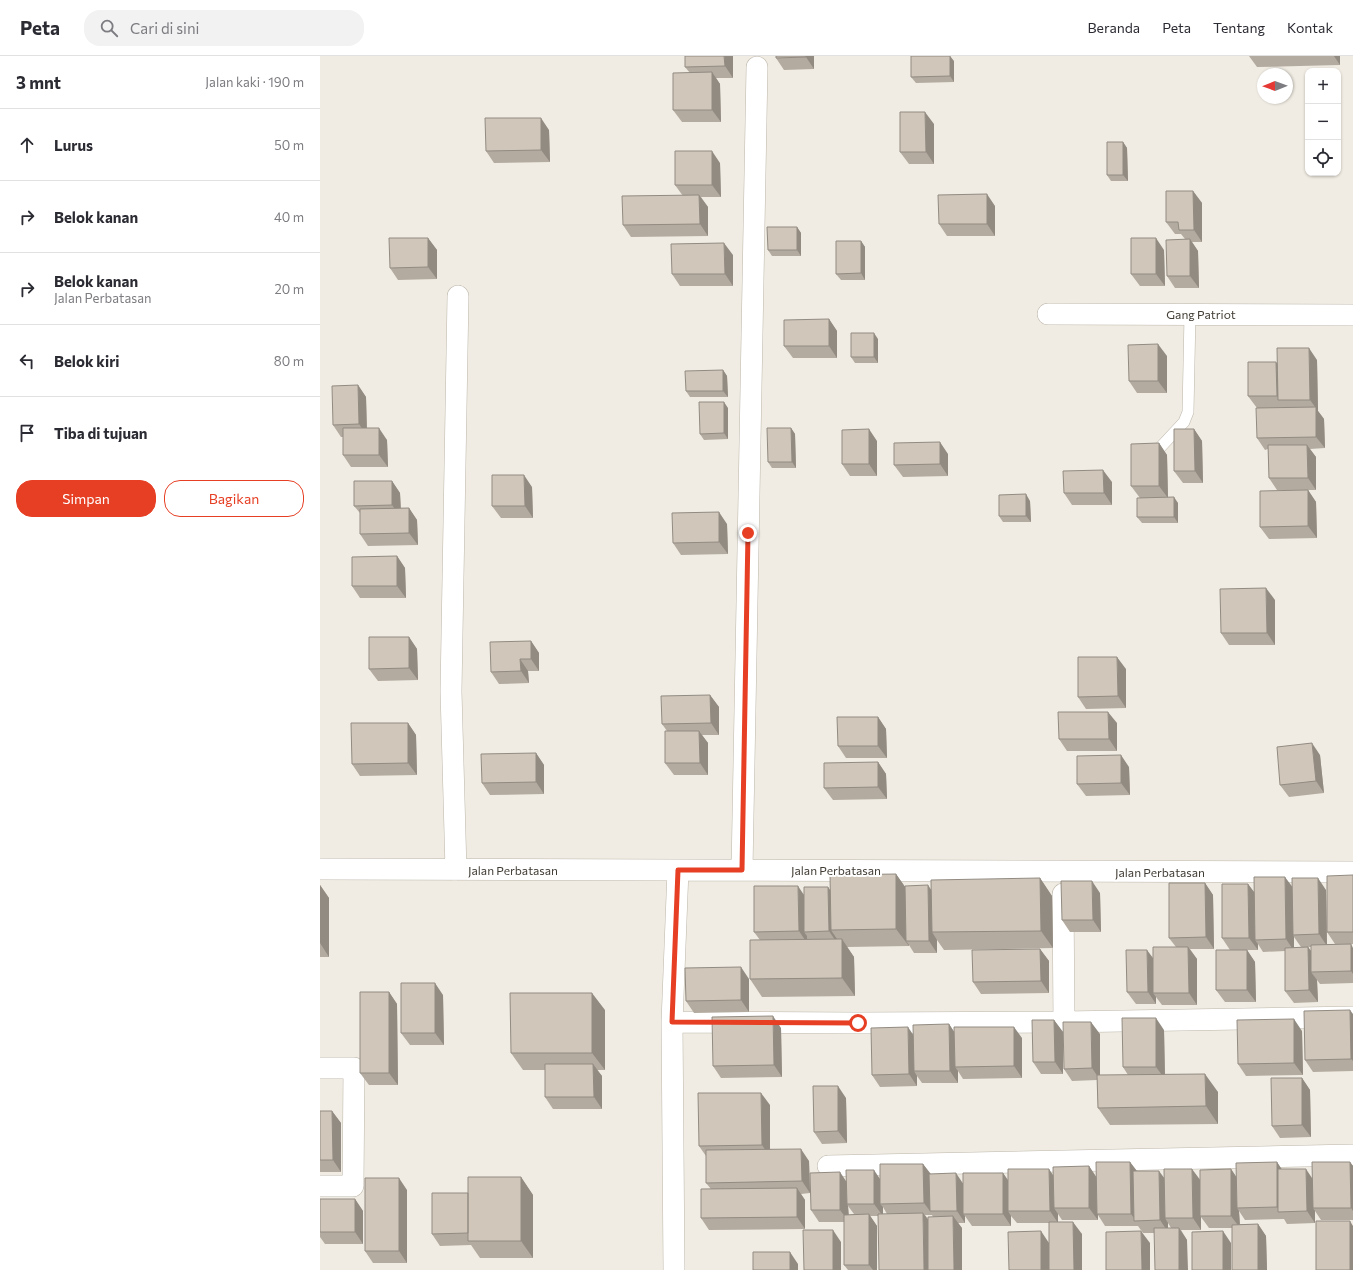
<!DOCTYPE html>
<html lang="id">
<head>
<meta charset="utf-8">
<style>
	body { margin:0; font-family:Commissioner,sans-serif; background:#f2f2f3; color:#2b2b33 }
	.controls { position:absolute; right:12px; top:12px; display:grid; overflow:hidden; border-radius:8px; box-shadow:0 1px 3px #0004 }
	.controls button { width:36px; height:36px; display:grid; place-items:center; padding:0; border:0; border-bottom:1px solid #e1e1e2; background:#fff; color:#2b2b33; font:20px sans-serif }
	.compass { position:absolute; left:937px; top:12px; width:36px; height:36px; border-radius:50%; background:#fff; box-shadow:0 1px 3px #0004; rotate:269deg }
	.stop { position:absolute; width:12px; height:12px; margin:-9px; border:3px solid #e63f24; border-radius:50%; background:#fff }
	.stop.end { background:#e63f24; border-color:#fff; box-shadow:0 1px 4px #0008 }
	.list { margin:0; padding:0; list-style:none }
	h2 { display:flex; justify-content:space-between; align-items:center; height:52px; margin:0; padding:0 16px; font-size:17px }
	h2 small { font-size:13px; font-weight:400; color:#7c7c81 }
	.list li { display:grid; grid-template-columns:26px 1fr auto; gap:12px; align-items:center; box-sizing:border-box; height:72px; padding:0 16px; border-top:1px solid #e1e1e2 }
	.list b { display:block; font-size:15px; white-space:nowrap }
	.list p { margin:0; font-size:13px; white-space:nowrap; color:#7c7c81 }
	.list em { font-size:13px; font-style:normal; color:#7c7c81 }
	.actions { display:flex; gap:8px; padding:12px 16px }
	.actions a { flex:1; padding:9px 0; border:1px solid #e63f24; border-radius:16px; text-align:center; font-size:14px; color:#e63f24 }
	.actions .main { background:#e63f24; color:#fff }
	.icon { flex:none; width:22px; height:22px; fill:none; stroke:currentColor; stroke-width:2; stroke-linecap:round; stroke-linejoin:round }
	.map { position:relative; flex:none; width:1033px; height:1214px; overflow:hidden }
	header { display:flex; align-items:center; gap:24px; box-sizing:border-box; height:56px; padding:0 20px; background:#fff; border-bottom:1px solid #e1e1e2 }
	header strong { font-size:19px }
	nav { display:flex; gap:22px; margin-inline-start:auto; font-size:14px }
	.search { width:280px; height:36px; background:#f2f2f3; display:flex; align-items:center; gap:10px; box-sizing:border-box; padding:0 14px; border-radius:16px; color:#7c7c81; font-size:15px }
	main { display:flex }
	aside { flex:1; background:#fff }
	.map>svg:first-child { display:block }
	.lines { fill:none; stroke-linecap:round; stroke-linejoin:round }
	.service-casing { stroke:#bdb6aa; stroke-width:12 }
	.minor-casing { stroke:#bdb6aa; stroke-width:22 }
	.service { stroke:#fff; stroke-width:11 }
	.minor { stroke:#fff; stroke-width:21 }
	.wall { fill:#b3aba0; fill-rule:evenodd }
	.shaded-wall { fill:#928b82 }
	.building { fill:#d0c7ba; stroke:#928b82 }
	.route { stroke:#e63f24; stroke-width:5 }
	.labels { text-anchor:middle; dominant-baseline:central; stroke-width:4; stroke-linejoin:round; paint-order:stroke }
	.street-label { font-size:12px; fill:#413c34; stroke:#fff }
</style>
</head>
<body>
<header>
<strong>Peta</strong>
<div class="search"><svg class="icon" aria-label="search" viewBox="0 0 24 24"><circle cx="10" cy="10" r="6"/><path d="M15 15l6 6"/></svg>Cari di sini</div>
<nav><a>Beranda</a><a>Peta</a><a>Tentang</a><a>Kontak</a></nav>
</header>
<main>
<aside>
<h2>3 mnt<small>Jalan kaki · 190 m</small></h2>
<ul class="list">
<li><svg class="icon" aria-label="ahead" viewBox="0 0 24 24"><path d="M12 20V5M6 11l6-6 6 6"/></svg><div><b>Lurus</b></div><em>50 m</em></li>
<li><svg class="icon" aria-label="right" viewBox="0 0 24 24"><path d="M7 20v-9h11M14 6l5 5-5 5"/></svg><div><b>Belok kanan</b></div><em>40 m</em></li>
<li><svg class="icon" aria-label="right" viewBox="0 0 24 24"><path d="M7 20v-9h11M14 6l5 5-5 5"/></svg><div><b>Belok kanan</b><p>Jalan Perbatasan</p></div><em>20 m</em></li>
<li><svg class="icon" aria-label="left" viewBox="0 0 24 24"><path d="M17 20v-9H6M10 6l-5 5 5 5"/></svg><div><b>Belok kiri</b></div><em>80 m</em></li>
<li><svg class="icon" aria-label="arrive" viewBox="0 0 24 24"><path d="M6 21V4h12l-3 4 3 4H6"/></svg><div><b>Tiba di tujuan</b></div></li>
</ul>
<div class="actions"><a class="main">Simpan</a><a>Bagikan</a></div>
</aside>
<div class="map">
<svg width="1033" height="1214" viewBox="0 0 1033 1214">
	<rect width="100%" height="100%" fill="#f0ece3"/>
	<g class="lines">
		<defs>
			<path id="service" d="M836 396 864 366 868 356 870 258"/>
			<path id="minor" d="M728 258 1033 259
				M0 813 1033 816
				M136 814 131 635 138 240
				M422 814 437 11
				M352 966 538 967 744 966 743 838
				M744 966 1033 961
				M0 1012H34L33 1130H0
				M508 1110 1033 1099
				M354 1214 352 966 358 814"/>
		</defs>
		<!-- service casing -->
		<use href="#service" class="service-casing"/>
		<!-- minor casing -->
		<use href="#minor" class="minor-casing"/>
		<!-- service -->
		<use href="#service" class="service"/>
		<!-- minor -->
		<use href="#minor" class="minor"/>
	</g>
	<!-- wall -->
	<path class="wall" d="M413 0V22H396L400 28 401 66H362L353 54 370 17 365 11Z
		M456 0H494V13L464 14 456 2Z
		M929 0H1020V9L937 11Z
		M634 5V26L596 27 591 21Z
		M614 68V108H589L580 96Z
		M229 74 230 106 174 107 166 95Z
		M803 86 807 92 808 125H791L787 119Z
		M400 107 401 141H381L388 151V180L311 181 303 169 363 140 355 129Z
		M873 135 882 147V186H872L878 195 879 232H855L847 220 865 183 861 178H855L846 166Z
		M675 150V180H627L619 168Z
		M477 171 481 177V200H452L448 194Z
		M108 182 117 194V223L78 224 70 212Z
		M541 185 545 191V224H521L516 218Z
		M844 194 845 230H820L811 218Z
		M413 199V230H360L352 218Z
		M509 263 517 275V302H473L464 290Z
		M558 283V307H535L531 301Z
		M847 300V337H817L809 325Z
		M997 304 998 355 1004 363 1005 392 990 393 996 401V434H957L949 422 948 393 945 394 937 382V352L928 340 957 308Z
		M403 314 407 320 408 341H370L366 335Z
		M38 329 46 341 47 372 67 384 68 411H31L23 399V381H21L13 369Z
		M408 352V383L384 384 380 378Z
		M471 372 475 378 476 412H452L448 406Z
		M874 373 882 385 883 427H863L854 415Z
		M557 385V420H530L522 408Z
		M839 387 847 399 848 441 858 447V467H822L817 461 820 442 811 430Z
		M628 398V420L583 421 574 409Z
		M72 425 80 437 81 452H89L97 464 98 489 48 490 40 478V457L34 450Z
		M792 426V449H752L744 437Z
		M212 431 213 462H181L172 450Z
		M988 434 996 446 997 482 949 483 940 471Z
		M710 445 711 466H683L679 460Z
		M407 468 408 498 361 499 353 487Z
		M77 500 85 512 86 542H40L32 530Z
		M955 544V589H909L901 577Z
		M89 581 97 593 98 624 58 625 49 613Z
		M211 585 219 597V615H208L209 627 179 628 171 616Z
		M806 613V652L766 653 758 641Z
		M390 639 399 651V679H382L388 687V719H354L345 707 347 675 342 668Z
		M558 661 566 673 567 702H526L518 690Z
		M88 667 96 679 97 719 40 720 32 708Z
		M797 667V695H747L739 683Z
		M216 697 224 709V738L170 739 162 727Z
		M1000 699 1004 737 969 741 960 729Z
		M558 706 566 718 567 743 513 744 504 732Z
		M809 711 810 739 766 740 757 728Z
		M576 818 585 831 611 834 720 822 732 840 733 892 624 894 617 884V897H594L589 889V890L527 891 534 901 535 940 442 941 430 923 440 884 434 876 484 838 510 834Z
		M1033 819V888H1015L1007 876Z
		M885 827 893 839 894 893H870L877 903V949H842L836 941V948H816L807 936 833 902 856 891 849 882Z
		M928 828 934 836 972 831 1006 834 1007 888 1033 892V927L1000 928 997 924 998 946 974 947 965 935V895L943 896 938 888V894H927L935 906 936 946H905L896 934 910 894 902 882ZM974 881 981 891H991V895L988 891 974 892Z
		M0 829 9 842V901H0Z
		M780 837 781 876H750L742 864Z
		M720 893 729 905V937L661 938 653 926Z
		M429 923V956L374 957 366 945Z
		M69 936 77 948 78 1029H49L40 1017Z
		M123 939 124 989H90L81 977Z
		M285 954V1014H277L282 1020V1053H233L225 1041V1014H203L191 997Z
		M1033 958V1015L993 1016 985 1004Z
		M734 964 743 976V1018H721L713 1006Z
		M629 968 634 976 702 982V1022L643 1023 638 1015V1027H602L597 1020V1030L560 1031 552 1019 593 979Z
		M461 972 462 1021 401 1022 393 1010Z
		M844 974 845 1019 898 1036V1068L790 1069 778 1052 777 1024 752 1025 744 1013 780 978V1019H808L803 1011Z
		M982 975 983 1019 926 1020 918 1008Z
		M982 1022 990 1034 991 1081 960 1082 952 1070Z
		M526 1042 527 1087 502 1088 494 1076Z
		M450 1049V1093L489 1105 490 1137 481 1138 485 1144V1173L389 1174 381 1162 391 1133 386 1127V1100L379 1090Z
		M0 1055H12L21 1067V1116H0Z
		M810 1106 817 1115 845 1122 880 1124 911 1113 917 1122 957 1106 961 1113 992 1122 1030 1106 1033 1110V1164H1001L995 1155V1167L967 1168 964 1163 925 1164 919 1155 920 1168H938L946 1180 947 1214H912V1172H889L881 1161V1174H861L867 1184 834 1177H823L818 1170H785L778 1159V1164H742L738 1158V1166L762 1178V1214H689L729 1187V1167H697L691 1160V1170H652L645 1160V1167H638L642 1172 558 1160H550L557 1170V1214H528L524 1209V1166H499L491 1154 526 1126 560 1123 603 1108 611 1118 643 1128 683 1117 688 1124 733 1119 769 1110 776 1121ZM528 1150 534 1158 529 1159ZM563 1151 567 1158H563ZM605 1159H612L613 1161 608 1163ZM848 1167 851 1172H848Z
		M201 1121 213 1139V1202H160L151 1189 120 1190 112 1178 148 1137Z
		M87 1134V1207H53L45 1195Z
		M0 1143H35L43 1155V1188H5L0 1181Z"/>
	<!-- shaded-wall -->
	<path class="shaded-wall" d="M404 0H413V22L405 10Z
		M486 0H494V13L486 1Z
		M630 0 634 5V26L630 20Z
		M1014 0H1020V9Z
		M392 16 400 28 401 66 392 54Z
		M605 56 614 68V108L606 96Z
		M221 62 229 74 230 106 221 94Z
		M803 86 807 92 808 125 803 119Z
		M392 95 400 107 401 141 392 129Z
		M873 135 882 147V186L874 174Z
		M667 138 675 150V180L667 168Z
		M379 139 388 151V180L380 168Z
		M477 171 481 177V200L477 194Z
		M108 182 117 194V223L108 211Z
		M836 182 844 194 845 230 836 218Z
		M870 183 878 195 879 232 870 220Z
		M541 185 545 191V224L541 217Z
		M404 187 413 199V230L405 218Z
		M509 263 517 275V302L509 290Z
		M554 277 558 283V307L554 301Z
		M838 288 847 300V337L838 325Z
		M989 292 997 304 998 355 1004 363 1005 392 996 381V352L990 344Z
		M956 306 965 318 960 344 957 340Z
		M403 314 407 320 408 341 403 335Z
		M38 329 46 341 47 380 39 368Z
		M404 346 408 352V383L404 377Z
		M59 372 67 384 68 411 59 399Z
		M471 372 475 378 476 412 472 406Z
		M549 373 557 385V420L549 408Z
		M874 373 882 385 883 427 875 415Z
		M620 386 628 398V420L620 408Z
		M839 387 847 399 848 442 839 430Z
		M987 389 996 401V434L988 422Z
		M783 414 792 426V449L784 437Z
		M204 419 212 431 213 462 205 450Z
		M72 425 80 437 81 461 72 449Z
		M988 434 996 446 997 482 988 470Z
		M706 438 710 445 711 466 706 460Z
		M854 441 858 447V467L854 461Z
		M89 452 97 464 98 489 89 477Z
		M399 456 407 468 408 498 399 486Z
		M77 500 85 512 86 542 77 530Z
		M946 532 955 544V589L947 577Z
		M89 581 97 593 98 624 89 612Z
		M211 585 219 597V615L211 603Z
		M797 601 806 613V652L798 640Z
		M200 603 208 615 209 627 201 615Z
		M390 639 399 651V679L391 667Z
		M788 656 797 667V695L789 683Z
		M558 661 566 673 567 702 558 690Z
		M88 667 96 679 97 719 88 707Z
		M379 675 388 687V719L380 707Z
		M992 687 1000 699 1004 737 996 725Z
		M216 697 224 709V738L216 726Z
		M801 699 809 711 810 739 801 727Z
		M558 706 566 718 567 743 558 731Z
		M576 818 588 835 586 885 589 889V890L576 873Z
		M965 821 974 833 973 879 974 881V895L966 883Z
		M720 822 732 840 733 892 721 875Z
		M998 822 1006 834 1007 890 999 878Z
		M772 825 780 837 781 876 773 864Z
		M885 827 893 839 894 893 886 881Z
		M928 828 937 840 935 884 938 888V894L929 882Z
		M0 829 9 842V901L0 887Z
		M608 829 616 841 612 876 617 884V897L609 885Z
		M478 830 486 842 484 876 487 880V887L479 875Z
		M508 831 517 843 511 874 517 883V887L509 875Z
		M522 883 534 901 535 940 522 922Z
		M1031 888 1033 892V918L1031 915Z
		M868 891 877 903V949L869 937Z
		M988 891 997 903 991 916 997 924 998 946 989 934Z
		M720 893 729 905V937L721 925Z
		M827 894 836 906 833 937 836 941V948L828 936Z
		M927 894 935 906 936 946 927 934Z
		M421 911 429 923V956L421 944Z
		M115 927 123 939 124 989 115 977Z
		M69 936 77 948 78 1029 69 1017Z
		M272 937 285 954V1014L272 997Z
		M1030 954 1033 958V1005L1031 1003Z
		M453 960 461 972 462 1021 454 1009Z
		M836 962 844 974 845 1023 836 1011Z
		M974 963 982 975 983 1019 974 1007Z
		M734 964 743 976V1018L735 1006Z
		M771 966 780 978V1024L772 1012Z
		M629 968 637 980 635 1011 638 1015V1027L630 1015Z
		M588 971 596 983 594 1015 597 1020V1030L589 1018Z
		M694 971 702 982V1022L694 1010Z
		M273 1008 282 1020V1053L274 1041Z
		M885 1018 898 1036V1068L886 1050Z
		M982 1022 990 1034 991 1081 982 1069Z
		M518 1030 526 1042 527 1087 518 1075Z
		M441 1037 450 1049V1101L442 1089Z
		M12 1055 21 1067V1116L13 1104Z
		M481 1093 489 1105 490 1137 482 1125Z
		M810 1106 819 1118 816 1165 811 1158Z
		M957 1106 965 1118 960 1156 957 1151Z
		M1030 1106 1033 1110V1155L1031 1152Z
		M603 1108 612 1120 610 1155 604 1147Z
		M769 1110 777 1122 778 1164 769 1152Z
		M729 1113 737 1125 734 1152 738 1158V1167L730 1155Z
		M872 1113 881 1125 880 1160 881 1161V1174L873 1162Z
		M911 1113 919 1125 917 1152 919 1155 920 1172 911 1160Z
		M986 1113 994 1125 993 1152 995 1155V1167L987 1155Z
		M554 1114 562 1126 560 1148 563 1151V1160L554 1148Z
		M839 1115 848 1127 845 1162 848 1167V1176L840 1164Z
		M520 1116 528 1128 527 1148 528 1150 529 1166 520 1154Z
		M636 1117 644 1129 643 1158 645 1160V1167L637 1155Z
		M683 1117 691 1129 688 1155 691 1160V1170L683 1158Z
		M201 1121 213 1139V1202L201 1185Z
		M79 1122 87 1134V1207L79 1195Z
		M477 1132 485 1144V1173L477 1161Z
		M35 1143 43 1155V1188L35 1176Z
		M603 1157 612 1169V1214H604Z
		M549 1158 557 1170V1214H553L549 1209Z
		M633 1160 642 1172V1214H634Z
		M1030 1165 1033 1170V1214H1030Z
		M753 1166 762 1178V1214H754Z
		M938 1168 946 1180 947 1214H938Z
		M859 1172 867 1184 868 1214H859Z
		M513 1174 521 1186V1214H513Z
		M721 1175 729 1187V1214H721Z
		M821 1175 830 1187V1214H822Z
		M903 1175 911 1187V1214H903Z
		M470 1196 478 1208V1214H470Z"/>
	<!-- building -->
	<path class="building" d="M365 0H404L405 10 365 11Z
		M456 0H486V1L456 2Z
		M591 0H630V20L591 21Z
		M392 16V54H353V17Z
		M580 56H605L606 96H580Z
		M165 62H221V94L166 95Z
		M787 86H803V119H787Z
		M355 95H392V129H355Z
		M846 135H873L874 174H859L858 166H846Z
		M667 138V168H619L618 139Z
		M379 139 380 168 303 169 302 140Z
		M447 171H477V194H448Z
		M69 182H108V211L70 212Z
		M811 182H836V218H811Z
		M870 183V220H847L846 184Z
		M516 185H541V217L516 218Z
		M404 187 405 218H352L351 188Z
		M509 263V290H464V264Z
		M531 277H554V301H531Z
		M838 288V325H809L808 289Z
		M957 292H989L990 344H958Z
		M928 306H956L957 340H928Z
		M403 314V335H366L365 315Z
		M38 329 39 368 13 369 12 330Z
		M379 346H404V377L380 378Z
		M996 351V381L937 382 936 352Z
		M23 372H59V399H23Z
		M447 372H471L472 406H448Z
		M549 373V408H522V374Z
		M854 373H874L875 415H854Z
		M620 386V408L574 409V387Z
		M839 387V430H811V388Z
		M948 389H987L988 422H949Z
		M783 414 784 437H744L743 415Z
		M172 419H204L205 450H172Z
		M34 425H72V449L34 450Z
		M988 434V470L940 471V435Z
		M706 438V460H679V439Z
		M854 441V461H817V442Z
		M89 452V477L40 478V453Z
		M399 456V486L353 487 352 457Z
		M77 500V530H32V501Z
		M946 532 947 577H901L900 533Z
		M49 581H89V612L49 613Z
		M211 585V603H200L201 615 171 616 170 586Z
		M758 601H797L798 640 758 641Z
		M390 639 391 667 342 668 341 640Z
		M738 656H788L789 683H739Z
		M517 661H558V690H518Z
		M31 667H88V707L32 708Z
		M345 675H379L380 707H345Z
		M992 687 996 725 960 729 957 691Z
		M216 697V726L162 727 161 698Z
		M801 699V727L757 728V700Z
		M558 706V731L504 732V707Z
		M576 818V873L511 874 510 819Z
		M1033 819V876H1007V820Z
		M934 821H965L966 883 935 884Z
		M720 822 721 875 612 876 611 824Z
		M972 822H998L999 878 973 879Z
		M741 825H772L773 864H742Z
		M849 827H885L886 881 849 882Z
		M902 828H928L929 882H902Z
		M608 829 609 885H586L585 830Z
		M434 830H478L479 875 434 876Z
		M484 831H508L509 875 484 876Z
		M522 883V922L430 923V884Z
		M1031 888V915L991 916V889Z
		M833 891H868L869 937H833Z
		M988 891 989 934 965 935V892Z
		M720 893 721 925 653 926 652 894Z
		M806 894H827L828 936H807Z
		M896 894H927V934H896Z
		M421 911V944L366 945 365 912Z
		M81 927H115V977H81Z
		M40 936H69V1017H40Z
		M190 937H272V997H191Z
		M1030 954 1031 1003 985 1004 984 955Z
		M453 960 454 1009 393 1010 392 961Z
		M802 962H836V1011H803Z
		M974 963V1007L918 1008 917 964Z
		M712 964H734L735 1006H713Z
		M743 966H771L772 1012 744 1013Z
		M629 968 630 1015H594L593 969Z
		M588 971 589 1018 552 1019 551 972Z
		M634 971H694V1010L635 1011Z
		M225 1008H273L274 1041H225Z
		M885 1018 886 1050 778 1052 777 1019Z
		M951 1022H982V1069L952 1070Z
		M493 1030H518V1075L494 1076Z
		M378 1037H441L442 1089 379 1090Z
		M0 1055H12L13 1104H0Z
		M481 1093 482 1125 386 1127V1094Z
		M776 1106H810L811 1158H777Z
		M957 1106V1151L917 1152 916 1107Z
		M992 1106H1030L1031 1152H993Z
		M560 1108H603L604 1147 560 1148Z
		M769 1110V1152H734L733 1111Z
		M688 1113H729L730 1155H688Z
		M844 1113H872L873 1162H845Z
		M911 1113V1160H880V1114Z
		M958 1113H986L987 1155 958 1156Z
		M526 1114H554V1148H527Z
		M813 1115H839L840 1164 814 1165Z
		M520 1116V1154H491L490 1117Z
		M636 1117 637 1155H610L609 1118Z
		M643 1117H683V1158H643Z
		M148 1121H201V1185H148Z
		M45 1122H79V1195H45Z
		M477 1132V1161L381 1162V1133Z
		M112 1137H148V1177L112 1178Z
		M0 1143H35V1176H0Z
		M603 1157 604 1214H559L558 1158Z
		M549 1158V1209H524V1159Z
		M633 1160 634 1214H608V1161Z
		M996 1165H1030V1214H996Z
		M729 1166H753L754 1214H729Z
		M938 1168V1214H912V1169Z
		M834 1172H859V1214H835Z
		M483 1174H513V1214H484Z
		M721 1175V1214H689L688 1176Z
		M821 1175 822 1214H786V1176Z
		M903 1175V1214H872V1176Z
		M433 1196H470V1214H433Z"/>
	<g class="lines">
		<!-- route -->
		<path class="route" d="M428 477 422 814H358L352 966 538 967"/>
	</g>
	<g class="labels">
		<!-- street labels -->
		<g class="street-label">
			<text x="881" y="258">Gang Patriot</text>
			<text x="193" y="814">Jalan Perbatasan</text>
			<text x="516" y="814">Jalan Perbatasan</text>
			<text x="840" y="816">Jalan Perbatasan</text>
		</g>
	</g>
</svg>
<div class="controls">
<button>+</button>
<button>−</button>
<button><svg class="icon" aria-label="locate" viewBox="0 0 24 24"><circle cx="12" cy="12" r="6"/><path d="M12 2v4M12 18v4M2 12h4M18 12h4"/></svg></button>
</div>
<svg class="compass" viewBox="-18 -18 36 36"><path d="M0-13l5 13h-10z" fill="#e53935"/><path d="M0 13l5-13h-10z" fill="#7c7c81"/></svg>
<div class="stop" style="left:538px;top:967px"></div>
<div class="stop end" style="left:428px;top:477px"></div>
</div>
</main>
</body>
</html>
